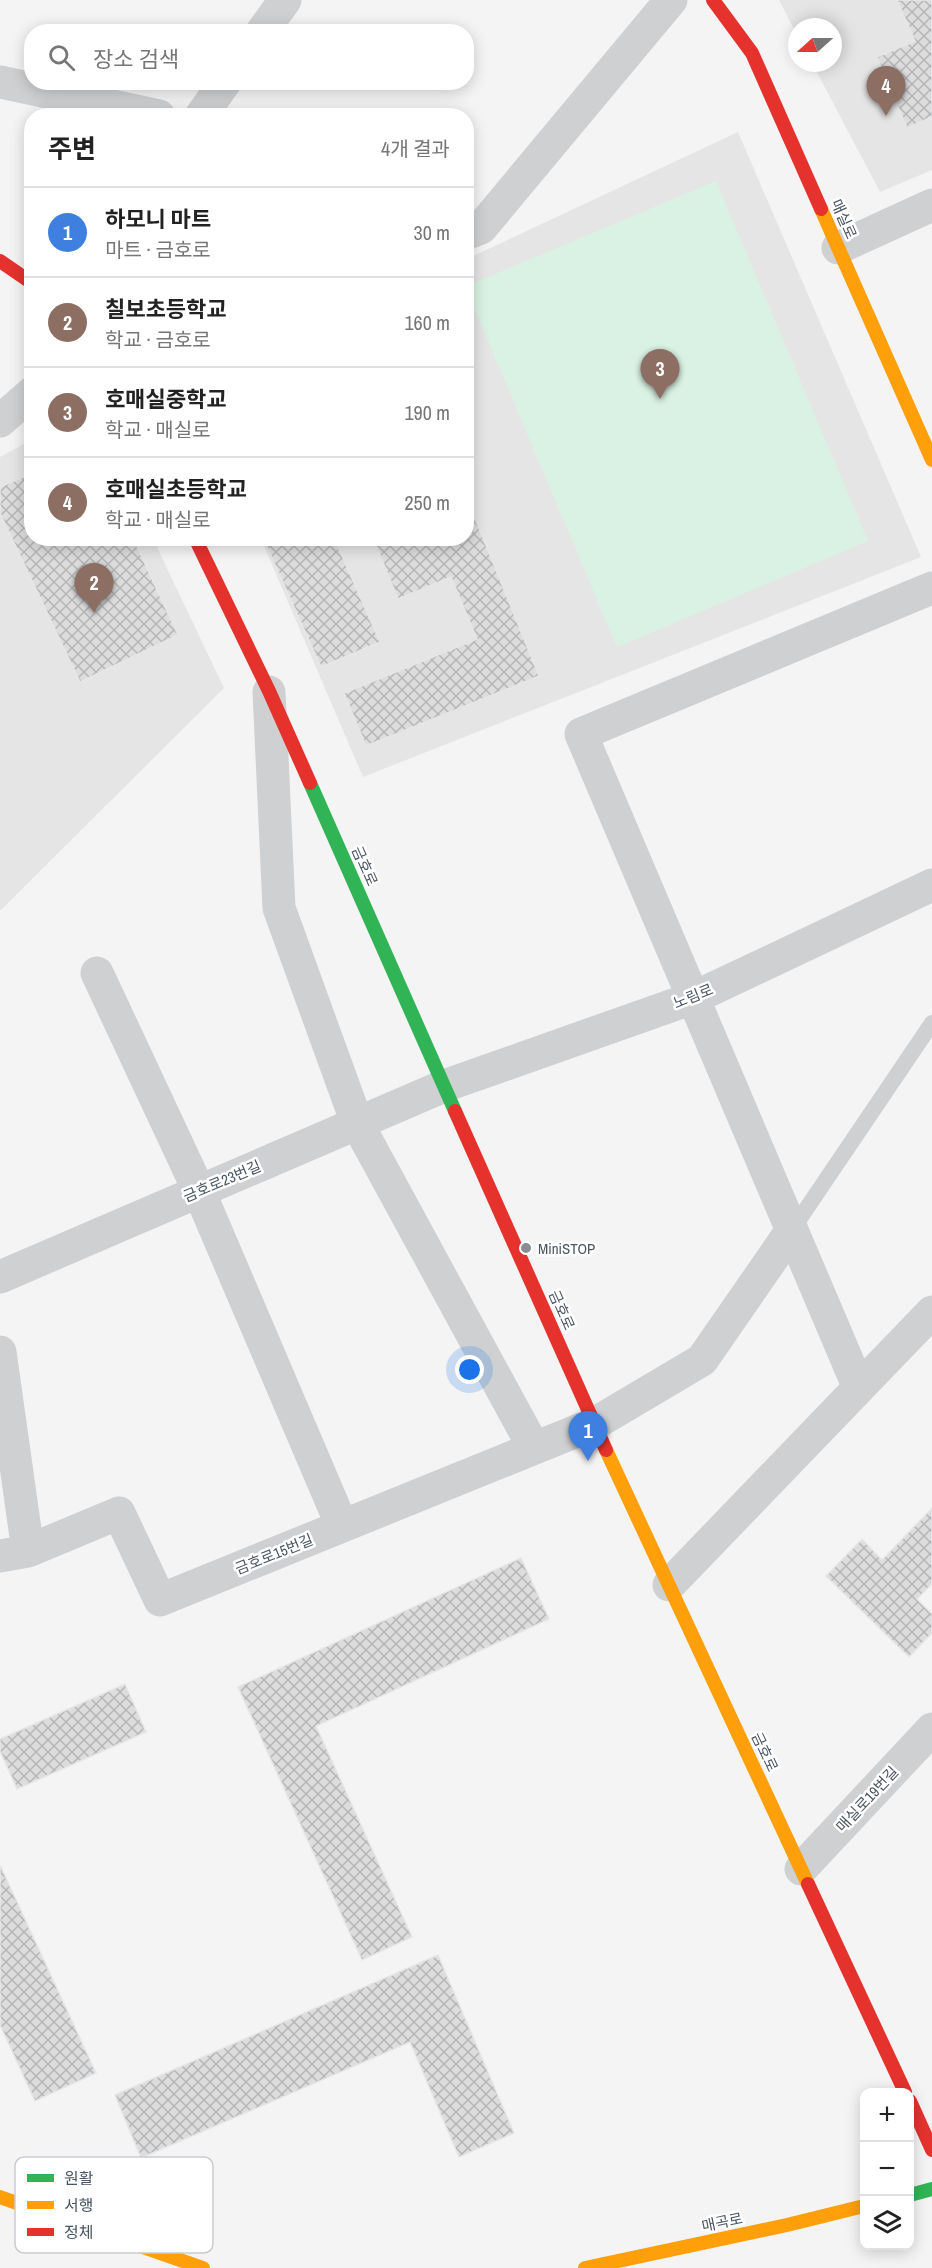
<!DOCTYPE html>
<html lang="ko">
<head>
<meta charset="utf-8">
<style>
	body { margin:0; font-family:"Archivo Narrow","Noto Sans KR",sans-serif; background:#f2f2f2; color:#222 }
	.controls { position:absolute; right:18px; bottom:18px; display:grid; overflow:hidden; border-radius:12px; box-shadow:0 3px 15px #0003 }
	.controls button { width:54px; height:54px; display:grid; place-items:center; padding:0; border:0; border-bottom:2px solid #e0e0e0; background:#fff; color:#222; font:30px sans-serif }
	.compass { position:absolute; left:788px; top:18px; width:54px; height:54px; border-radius:50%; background:#fff; box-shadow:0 3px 15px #0003; rotate:249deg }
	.you { position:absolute; left:470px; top:1370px; width:21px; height:21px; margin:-15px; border:4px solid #fff; border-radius:50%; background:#1a73e8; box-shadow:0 0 0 9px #1a73e833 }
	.badge { display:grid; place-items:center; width:39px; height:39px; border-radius:50%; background:#111827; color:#fff; font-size:20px; font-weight:700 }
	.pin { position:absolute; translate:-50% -50px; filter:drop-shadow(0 2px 3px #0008) }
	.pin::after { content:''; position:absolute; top:32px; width:21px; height:18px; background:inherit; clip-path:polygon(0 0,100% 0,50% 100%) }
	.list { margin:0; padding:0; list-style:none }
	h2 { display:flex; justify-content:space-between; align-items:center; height:78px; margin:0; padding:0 24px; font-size:26px }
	h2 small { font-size:20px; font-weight:400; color:#767676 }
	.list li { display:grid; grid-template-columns:39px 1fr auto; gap:18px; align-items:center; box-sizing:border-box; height:90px; padding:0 24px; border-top:2px solid #e0e0e0 }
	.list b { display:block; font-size:22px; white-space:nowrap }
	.list p { margin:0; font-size:20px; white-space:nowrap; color:#767676 }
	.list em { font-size:20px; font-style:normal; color:#767676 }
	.icon { flex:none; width:33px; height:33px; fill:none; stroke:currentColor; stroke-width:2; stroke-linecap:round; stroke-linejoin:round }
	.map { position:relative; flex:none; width:932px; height:2268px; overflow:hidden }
	.search { position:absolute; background:#fff; box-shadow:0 3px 15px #0003; left:24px; top:24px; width:450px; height:66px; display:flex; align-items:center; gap:15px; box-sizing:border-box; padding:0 21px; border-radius:24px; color:#767676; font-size:22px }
	.panel { position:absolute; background:#fff; box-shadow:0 3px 15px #0003; left:24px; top:108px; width:450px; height:438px; border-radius:24px }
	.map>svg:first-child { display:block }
	.education { fill:#e6e5e6 }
	.garden { fill:#d9f2e3 }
	.building { fill:url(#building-cross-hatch); stroke:#e5e6e7; stroke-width:1.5 }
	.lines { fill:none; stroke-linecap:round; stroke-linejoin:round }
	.lane { stroke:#ced0d2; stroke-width:16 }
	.street { stroke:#ced0d2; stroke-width:33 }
	.fast { stroke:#30b455; stroke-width:14 }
	.slow { stroke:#ff9f0a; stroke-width:14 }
	.jam { stroke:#e5322d; stroke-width:14 }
	.poi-dot { fill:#868d94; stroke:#fff; stroke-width:2 }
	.labels { text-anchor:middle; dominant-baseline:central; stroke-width:5; stroke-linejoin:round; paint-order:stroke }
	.street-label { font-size:15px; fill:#4a5661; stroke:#fff }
	.poi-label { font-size:15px; fill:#4a5661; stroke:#fff; text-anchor:start }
	.key { fill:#fff; stroke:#c9ccd0; stroke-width:1.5 }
	.key-label { font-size:16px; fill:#4a5661 }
</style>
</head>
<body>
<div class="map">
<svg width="932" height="2268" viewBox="0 0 932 2268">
	<defs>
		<pattern id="building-cross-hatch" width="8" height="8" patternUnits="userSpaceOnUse" patternTransform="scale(1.5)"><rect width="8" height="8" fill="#ddddde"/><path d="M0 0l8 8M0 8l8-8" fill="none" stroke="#b5b6b7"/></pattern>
	</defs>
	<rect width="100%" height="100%" fill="#f4f4f4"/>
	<!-- education -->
	<path class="education" d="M779 0H932V170L880 192 812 63H833V27H797V35Z
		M738 132 921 557 363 777 261 539 466 538 467 259Z
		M31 440 32 538 153 539 224 688 0 911V457Z"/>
	<!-- garden -->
	<path class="garden" d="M716 181 868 541 617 647 467 291V286Z"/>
	<!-- building -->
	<path class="building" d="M897 0H932V117L907 128 877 57 915 41Z
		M32 473V538H133L178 635 80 682 0 513V487Z
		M466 496 539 676 366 746 344 693 477 639 451 577 398 599 373 538H466Z
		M263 538H334L380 642 321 667Z
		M932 1508V1584L917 1599 932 1614V1633L909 1657 826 1576 862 1539 882 1560Z
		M521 1558 549 1619 316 1726 412 1937 362 1960 238 1687Z
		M125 1684 146 1732 17 1789 0 1751V1739Z
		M0 1865 96 2073 35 2101 0 2025Z
		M438 1955 514 2133 459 2157 410 2042 141 2158 115 2095Z"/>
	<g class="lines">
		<!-- lane -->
		<path class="lane" d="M792 1230 932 1023"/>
		<!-- street -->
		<path class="street" d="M262 32 285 0
			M0 82 159 116
			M201 116 225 82
			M466 234 481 228 671 0
			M838 248 932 205
			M0 421 32 393
			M269 692 279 908 357 1123 534 1448
			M97 973 199 1191 342 1526
			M0 1277 444 1086 693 998 932 885
			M0 1352 28 1551
			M859 1388 581 734 932 588
			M0 1556 28 1551 119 1513 160 1600 594 1424 702 1360 792 1230
			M669 1585 932 1312
			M801 1869 932 1729"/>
		<!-- fast -->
		<path class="fast" d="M310 783 455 1111
			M910 2195 932 2189"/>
		<!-- slow -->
		<path class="slow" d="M821 209 932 460
			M606 1450 808 1884
			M0 2197 203 2268
			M585 2268 787 2225 864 2206"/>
		<!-- jam -->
		<path class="jam" d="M713 0 752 53 821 209
			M0 261 32 283
			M195 538 269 691 310 783
			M455 1111 606 1450
			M808 1884 905 2092
			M910 2101 932 2150"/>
	</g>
	<!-- markers -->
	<circle class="poi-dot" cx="526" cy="1248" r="6"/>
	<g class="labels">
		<!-- street labels -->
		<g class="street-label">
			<text transform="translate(844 219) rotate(66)">매실로</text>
			<text transform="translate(365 866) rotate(66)">금호로</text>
			<text transform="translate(693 996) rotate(-22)">노림로</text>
			<text transform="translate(222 1181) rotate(-23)">금호로23번길</text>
			<text transform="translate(562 1310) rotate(66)">금호로</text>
			<text transform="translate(274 1554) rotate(-22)">금호로15번길</text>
			<text transform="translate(765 1752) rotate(65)">금호로</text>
			<text transform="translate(867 1799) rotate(-47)">매실로19번길</text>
			<text transform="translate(722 2222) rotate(-12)">매곡로</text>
		</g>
		<!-- poi labels -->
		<g class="poi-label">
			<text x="538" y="1248">MiniSTOP</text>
		</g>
	</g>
	<!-- legend -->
	<rect x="15" y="2157" width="198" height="96" rx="9" class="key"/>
	<rect x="27" y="2174" width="27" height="8" fill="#30b455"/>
	<rect x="27" y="2201" width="27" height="8" fill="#ff9f0a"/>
	<rect x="27" y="2228" width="27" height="8" fill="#e5322d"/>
	<g class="key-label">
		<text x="64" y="2184">원활</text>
		<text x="64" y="2211">서행</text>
		<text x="64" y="2238">정체</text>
	</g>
</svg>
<div class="controls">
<button>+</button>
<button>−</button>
<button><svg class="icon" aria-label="layers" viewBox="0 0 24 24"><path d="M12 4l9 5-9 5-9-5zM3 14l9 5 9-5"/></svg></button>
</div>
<svg class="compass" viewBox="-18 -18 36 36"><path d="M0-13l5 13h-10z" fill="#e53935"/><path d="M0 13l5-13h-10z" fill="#767676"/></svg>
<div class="you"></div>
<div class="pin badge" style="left:588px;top:1461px;background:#3f7fe0">1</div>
<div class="pin badge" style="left:94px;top:613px;background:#8d6e63">2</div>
<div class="pin badge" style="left:660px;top:399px;background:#8d6e63">3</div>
<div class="pin badge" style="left:886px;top:116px;background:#8d6e63">4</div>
<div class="search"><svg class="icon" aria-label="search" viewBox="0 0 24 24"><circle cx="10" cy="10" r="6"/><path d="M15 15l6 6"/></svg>장소 검색</div>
<section class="panel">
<h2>주변<small>4개 결과</small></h2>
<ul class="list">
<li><span class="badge" style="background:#3f7fe0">1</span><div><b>하모니 마트</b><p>마트 · 금호로</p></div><em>30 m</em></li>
<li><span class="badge" style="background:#8d6e63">2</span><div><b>칠보초등학교</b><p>학교 · 금호로</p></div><em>160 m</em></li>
<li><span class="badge" style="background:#8d6e63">3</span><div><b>호매실중학교</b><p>학교 · 매실로</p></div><em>190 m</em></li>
<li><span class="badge" style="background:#8d6e63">4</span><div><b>호매실초등학교</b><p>학교 · 매실로</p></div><em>250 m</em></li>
</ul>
</section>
</div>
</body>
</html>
